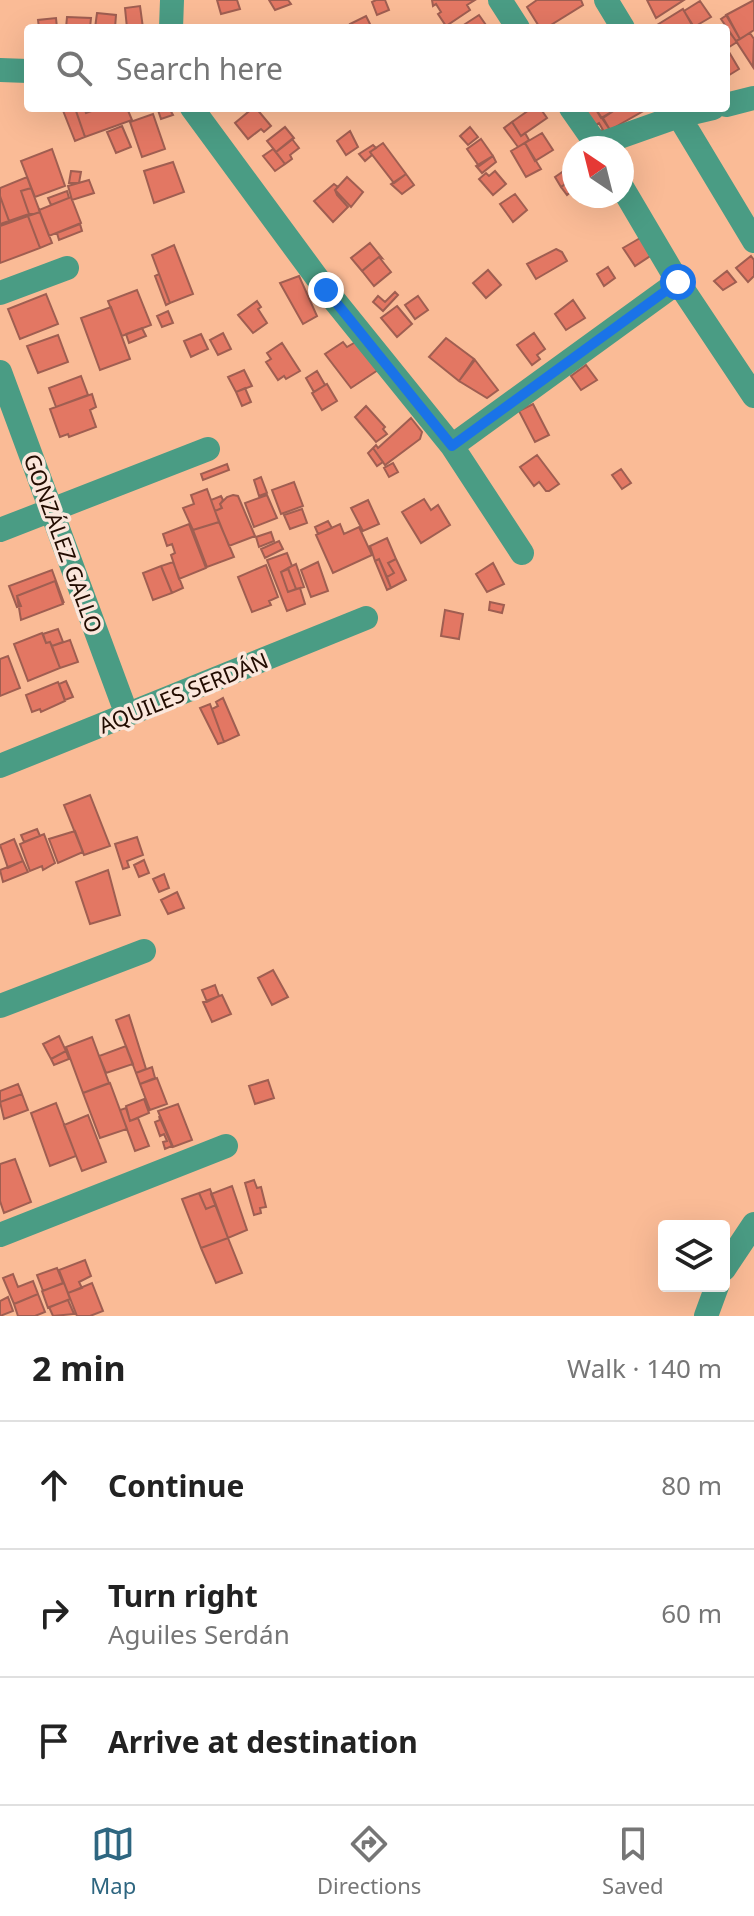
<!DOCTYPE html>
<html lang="en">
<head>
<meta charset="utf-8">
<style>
	body { margin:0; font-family:"Noto Sans",sans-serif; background:#f2f2f2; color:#222 }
	.controls { position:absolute; right:24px; bottom:24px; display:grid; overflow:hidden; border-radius:8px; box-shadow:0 8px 32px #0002 }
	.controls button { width:72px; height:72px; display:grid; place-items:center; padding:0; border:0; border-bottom:2px solid #e0e0e0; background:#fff; color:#222; font:40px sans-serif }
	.compass { position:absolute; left:562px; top:136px; width:72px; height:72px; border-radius:50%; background:#fff; box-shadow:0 8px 32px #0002; rotate:325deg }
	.stop { position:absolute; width:24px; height:24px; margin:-18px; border:6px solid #1a73e8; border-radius:50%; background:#fff }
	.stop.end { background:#1a73e8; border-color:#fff; box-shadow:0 2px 8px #0008 }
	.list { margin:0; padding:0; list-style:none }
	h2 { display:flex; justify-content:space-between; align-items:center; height:104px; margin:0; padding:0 32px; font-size:34px }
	h2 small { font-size:26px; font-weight:400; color:#767676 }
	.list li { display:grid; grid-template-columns:52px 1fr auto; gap:24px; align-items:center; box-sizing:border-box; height:128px; padding:0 32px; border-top:2px solid #e0e0e0 }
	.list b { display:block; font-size:30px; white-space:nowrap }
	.list p { margin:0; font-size:26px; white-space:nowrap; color:#767676 }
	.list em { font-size:26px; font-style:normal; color:#767676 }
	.icon { flex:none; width:44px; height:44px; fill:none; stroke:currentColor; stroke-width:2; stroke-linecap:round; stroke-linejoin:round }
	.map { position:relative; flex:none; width:754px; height:1316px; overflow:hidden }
	.search { position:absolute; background:#fff; box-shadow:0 8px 32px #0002; left:24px; right:24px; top:24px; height:88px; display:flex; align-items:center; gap:20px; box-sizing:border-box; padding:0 28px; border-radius:8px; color:#767676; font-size:30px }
	.sheet { height:488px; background:#fff }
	nav { display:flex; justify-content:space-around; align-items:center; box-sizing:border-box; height:112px; border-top:2px solid #e0e0e0; background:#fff; font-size:22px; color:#767676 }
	nav a { display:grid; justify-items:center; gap:4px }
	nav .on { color:#2e6680 }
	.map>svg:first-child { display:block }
	.building { fill:#e37763; stroke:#9f5e51; stroke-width:2 }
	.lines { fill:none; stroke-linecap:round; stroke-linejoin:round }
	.minor { stroke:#4a9c84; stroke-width:24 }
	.route { stroke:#1a73e8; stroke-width:10 }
	.labels { text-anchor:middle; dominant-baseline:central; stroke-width:7; stroke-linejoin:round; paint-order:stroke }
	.street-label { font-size:22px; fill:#220c01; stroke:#fbe7dc }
</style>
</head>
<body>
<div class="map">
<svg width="754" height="1316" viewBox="0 0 754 1316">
	<rect width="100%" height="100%" fill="#fabb96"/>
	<!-- building -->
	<path class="building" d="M217 0H237L240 9 221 14Z
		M269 0H288L291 4 275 10Z
		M376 0H385L389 10 377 15 372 2Z
		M432 0H475L467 5 470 10 446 26 438 14 441 12 436 4 433 6Z
		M537 0H581L583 5 546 28H540L527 7Z
		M647 0H684L656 18Z
		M754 0V30L740 39 726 15Z
		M700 1 711 17 694 27 684 11Z
		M140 6 143 28H127L125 8Z
		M683 9 692 25 687 28H659L657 25Z
		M97 13 116 15 115 28H95Z
		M479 15 488 28H459Z
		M727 15 740 39 736 41 721 19Z
		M366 16 372 28H352L350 24Z
		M67 17 91 18 90 28H66Z
		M56 18 57 28H39L38 20Z
		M726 28 737 42 726 49Z
		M750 33 754 39 753 67 736 41Z
		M729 52 739 69 726 77V54Z
		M62 108H75L85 137 75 141Z
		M84 108 86 113 100 108H127L132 120 85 137 76 111Z
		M163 108H169L173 115 161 119 158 110Z
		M253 108H256L271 126 264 132 261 129 248 139 235 123Z
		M532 108H540L547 118 521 136 512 122Z
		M581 108H595L610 130 594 134 603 130 599 123 590 128Z
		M595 108H618L601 118Z
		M618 108H644L645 110 610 130 603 118Z
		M153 114 165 149 142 157 130 122Z
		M512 122 521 136 525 133 529 140 518 147 504 128Z
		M122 126 131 147 116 153 107 132Z
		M285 127 294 138 276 152 267 141Z
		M470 127 478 137 468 145 460 136Z
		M350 131 358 147 346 155 337 141Z
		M542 133 553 150 535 161 525 143Z
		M292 139 299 148 290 155 292 159 285 164 276 152Z
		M481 139 493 156 479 166 467 149Z
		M383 143 406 174 394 183 370 152Z
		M525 143 541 169 526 177 511 151Z
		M373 145 376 148 370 152 372 155 365 161 359 154Z
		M52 149 65 186 35 197 21 161Z
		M273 149 285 164 275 171 263 156Z
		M493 156 496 162 482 173 476 166Z
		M173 162 184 192 154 203 144 171Z
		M574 164V178L561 187 555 177Z
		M71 171 81 172 79 183H69Z
		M495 171 506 184 493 195 479 179 486 173 489 176Z
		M406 174 414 185 402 194 391 184Z
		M27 177 31 188 21 191 29 214 9 221 0 196V188Z
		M347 177 363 192 351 207 335 190Z
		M574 178V189L567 195 561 187Z
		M89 180 94 193 72 200 68 186Z
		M334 184 338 187 335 190 337 195 348 207 333 222 314 201Z
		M31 188 40 212 34 214H29L21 191Z
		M67 191 69 198 51 205 48 198Z
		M515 194 527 210 513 222 500 204Z
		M0 196 9 221 0 224Z
		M71 197 81 223 49 236 39 210Z
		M40 212 52 243 40 248 28 216Z
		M28 216 40 248 0 263V226Z
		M80 224 82 231 59 240 57 233Z
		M647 234 658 251 635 266 623 248Z
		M370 243 382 258 379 257 362 271 351 258Z
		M174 245 193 294 170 303 152 255Z
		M556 249 562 252 567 261 536 279 527 264Z
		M751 256 754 260V276L748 282 736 268Z
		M379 257 391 272 374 286 362 271Z
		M608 267 615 278 604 286 597 274Z
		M488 270 501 285 486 298 473 283Z
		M727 271 736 282 723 290 714 281Z
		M159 274 170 303 166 305 155 276Z
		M299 276 317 316 303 324 280 283Z
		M137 290 151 325 122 336 108 301Z
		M395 292 398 295 383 311 373 302 378 296 385 302Z
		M46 294 58 324 20 339 8 309Z
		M418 296 428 310 415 319 405 305Z
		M573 300 585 318 566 330 555 314Z
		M257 301 261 307 258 309 267 323 253 333 238 315Z
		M397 306 412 324 397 337 381 318Z
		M111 307 130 359 100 370 81 318Z
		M168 311 173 323 162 327 157 316Z
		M142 328 146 336 129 343 126 334Z
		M223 333 231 349 218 355 210 340Z
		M534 333 545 349 537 355 540 359 532 365 517 345Z
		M201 334 208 349 191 357 184 341Z
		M58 335 68 362 38 373 27 346Z
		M446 338 474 359 459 381 429 357Z
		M359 340 378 370 351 388 325 354 343 342 347 347Z
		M282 343 300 371 286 379 284 376 278 380 266 362 271 359 267 353Z
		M475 360 498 390 487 398 459 381Z
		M586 365 597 380 581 390 571 376Z
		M244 370 252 386 236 392 228 377Z
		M317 371 325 385 314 392 306 378Z
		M81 376 88 395 56 407 49 388Z
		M327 384 337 401 322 410 312 393Z
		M245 388 251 402 242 406 236 392Z
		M92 394 96 407 90 410 96 427 69 437 68 434 60 437 50 409Z
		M533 404 549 435 535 442 519 411Z
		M366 406 385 427 383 429 387 434 376 442 355 417Z
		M411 418 422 432 420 439 385 465 373 448 376 445 378 448Z
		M373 448 383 462 377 466 368 453Z
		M537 455 559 484 549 491H546L539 482 534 486 520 467Z
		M393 463 398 472 389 477 384 468Z
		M227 464 229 470 203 480 201 474Z
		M621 469 631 483 622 489 612 475Z
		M261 477 267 493 259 496 254 480Z
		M294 482 303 506 281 514 272 490Z
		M207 489 219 522 193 530 183 508 194 504 191 495Z
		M233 495 238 496 255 536 229 546 215 511 222 508 220 504 227 497Z
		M267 495 277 518 254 527 245 503Z
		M221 496 223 500 220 504 222 508 215 511 211 500Z
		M424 499 431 510 438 505 450 525 421 543 402 512Z
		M368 500 379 524 363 531 351 508Z
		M302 509 307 523 290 529 284 515Z
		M328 521 332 528 318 534 315 527Z
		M219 522 234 557 207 567 193 530Z
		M189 524 206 568 179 579 171 555 175 553 172 544 167 546 163 534Z
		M340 524 344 534 359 527 372 555 333 573 316 535Z
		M271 532 274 541 259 547 256 537Z
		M387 538 396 559 388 563 394 573 387 577 379 559 375 561 370 546Z
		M279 541 283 549 265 558 261 549Z
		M287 553 292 566 281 572 288 592 300 588 305 604 287 611 267 560Z
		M379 559 391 588 387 590 375 561Z
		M396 559 406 580 391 588 387 577 394 573 388 563Z
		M173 562 183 588 172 593 161 566Z
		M318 562 328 591 311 597 301 570Z
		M493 563 504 584 487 592 476 574Z
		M296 564 304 587 296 589 288 568Z
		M266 565 278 597 269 601 271 605 252 612 238 577Z
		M161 566 172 593 153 600 143 573Z
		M288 569 296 589 288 592 281 572Z
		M52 570 64 603 55 581 17 596 21 606 17 607 9 586Z
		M55 581 63 604 21 620 17 596Z
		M490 602 504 605 502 613 489 610Z
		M445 610 463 614 459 639 441 636Z
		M58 629 63 642 52 646 50 642 46 643 43 634Z
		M42 633 46 643 50 642 60 668 28 681 14 644Z
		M70 640 78 662 60 668 52 646Z
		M8 656 20 688 0 696V659Z
		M66 681 73 697 65 700 59 684Z
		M58 682 65 701 41 712 40 709 32 712 26 695Z
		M223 698 239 735 224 742 212 709 218 706 216 702Z
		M210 704 224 742 218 744 200 708Z
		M90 795 110 846 84 855 64 805Z
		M37 829 40 836 24 842 21 835Z
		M75 831 83 852 58 863 49 839Z
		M44 834 55 863 43 870 42 866 30 871 20 844Z
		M137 837 143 855 127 861 129 867 123 869 115 844Z
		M14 839 23 861 8 868 0 845Z
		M144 860 149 873 139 877 134 865Z
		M23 861 28 872 3 882 0 870Z
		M108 870 120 915 90 924 76 882Z
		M164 874 169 888 159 892 153 879Z
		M177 892 184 908 168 914 161 900Z
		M273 970 288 997 272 1005 258 978Z
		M215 985 219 996 207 1002 202 990Z
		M222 995 231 1014 212 1022 203 1002Z
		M129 1015 146 1069 136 1073 116 1020Z
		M59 1036 66 1051 51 1059 43 1044Z
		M92 1037 109 1083 83 1093 66 1047Z
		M126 1046 133 1064 106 1073 99 1056Z
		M66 1051 69 1059 54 1065 51 1059Z
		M152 1067 155 1078 140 1084 136 1073Z
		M157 1078 167 1104 150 1110 140 1084Z
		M268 1080 274 1098 255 1104 249 1086Z
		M110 1083 127 1129 100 1138 83 1093Z
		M18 1084 22 1094 0 1102V1091Z
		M22 1094 28 1110 4 1119 0 1102Z
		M144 1099 149 1113 130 1121 126 1106Z
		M56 1103 76 1156 50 1166 31 1113Z
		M178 1104 192 1140 173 1147 158 1111Z
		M126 1108 130 1121 138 1118 149 1146 135 1151 120 1110Z
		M88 1115 106 1162 82 1171 64 1125Z
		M159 1116 172 1146 165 1149 163 1142 167 1141 164 1134 160 1136 155 1122 160 1120Z
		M15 1159 31 1202 4 1213 0 1201V1164Z
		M254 1180 257 1188 261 1187 266 1207 260 1208 261 1213 254 1215 245 1183Z
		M232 1186 247 1230 228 1238 211 1194Z
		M210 1189 216 1205 206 1209 199 1193Z
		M199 1193 206 1209 216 1205 228 1238 201 1248 182 1199Z
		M228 1238 242 1273 216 1283 201 1248Z
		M85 1260 91 1276 79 1282 82 1288 68 1293 59 1270Z
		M57 1268 63 1283 43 1291 37 1275Z
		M13 1274 18 1287 33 1281 38 1294 14 1304 3 1278Z
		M64 1283 70 1299 48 1308 42 1291Z
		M92 1283 103 1311 90 1316H77L68 1293Z
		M38 1294 45 1312 35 1316H18L14 1304Z
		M8 1297 13 1311 0 1316V1301Z
		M68 1300 74 1314 53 1316 49 1307Z"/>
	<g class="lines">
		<!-- minor -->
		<path class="minor" d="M500 0 518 28
			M606 0 623 28
			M171 28 172 0
			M0 70 28 71
			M726 105 754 98
			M192 108 326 290 452 446 522 553
			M571 108 599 148
			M674 108 754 241
			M597 145 679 116 713 108
			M622 187 678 282 754 396
			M0 293 67 268
			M0 372 127 715
			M452 446 678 282
			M0 530 208 449
			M0 766 366 618
			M0 1006 144 951
			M0 1235 226 1146
			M724 1269 754 1224
			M706 1316 717 1286"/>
	</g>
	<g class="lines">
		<!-- route -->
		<path class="route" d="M326 290 452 446 678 282"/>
	</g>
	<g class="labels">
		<!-- street labels -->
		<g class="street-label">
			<text transform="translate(64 543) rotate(70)">GONZÁLEZ GALLO</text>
			<text transform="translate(183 692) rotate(-22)">AQUILES SERDÁN</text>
		</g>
	</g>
</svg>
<div class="controls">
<button><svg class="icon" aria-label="layers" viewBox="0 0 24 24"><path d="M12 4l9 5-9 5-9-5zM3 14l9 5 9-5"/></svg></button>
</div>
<svg class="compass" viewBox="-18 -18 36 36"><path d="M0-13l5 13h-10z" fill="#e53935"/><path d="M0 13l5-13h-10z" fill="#767676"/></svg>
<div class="stop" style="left:678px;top:282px"></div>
<div class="stop end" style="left:326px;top:290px"></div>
<div class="search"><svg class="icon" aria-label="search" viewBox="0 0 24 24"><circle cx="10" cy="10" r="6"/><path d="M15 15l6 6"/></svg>Search here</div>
</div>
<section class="sheet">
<h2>2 min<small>Walk · 140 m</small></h2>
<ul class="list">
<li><svg class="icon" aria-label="ahead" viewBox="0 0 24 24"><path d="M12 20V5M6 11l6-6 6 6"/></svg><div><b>Continue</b></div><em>80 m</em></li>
<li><svg class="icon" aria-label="right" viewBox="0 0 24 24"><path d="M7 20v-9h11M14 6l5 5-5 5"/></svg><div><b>Turn right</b><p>Aguiles Serdán</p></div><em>60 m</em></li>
<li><svg class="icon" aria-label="arrive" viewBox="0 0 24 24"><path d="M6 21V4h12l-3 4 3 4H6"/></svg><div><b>Arrive at destination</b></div></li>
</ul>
</section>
<nav>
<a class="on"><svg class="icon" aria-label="map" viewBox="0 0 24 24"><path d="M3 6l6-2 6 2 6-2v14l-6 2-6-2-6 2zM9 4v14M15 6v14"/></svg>Map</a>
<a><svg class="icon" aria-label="directions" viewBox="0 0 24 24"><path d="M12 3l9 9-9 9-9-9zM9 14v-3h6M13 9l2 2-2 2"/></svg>Directions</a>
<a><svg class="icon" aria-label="saved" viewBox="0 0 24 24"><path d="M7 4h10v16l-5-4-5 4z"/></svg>Saved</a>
</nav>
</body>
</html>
